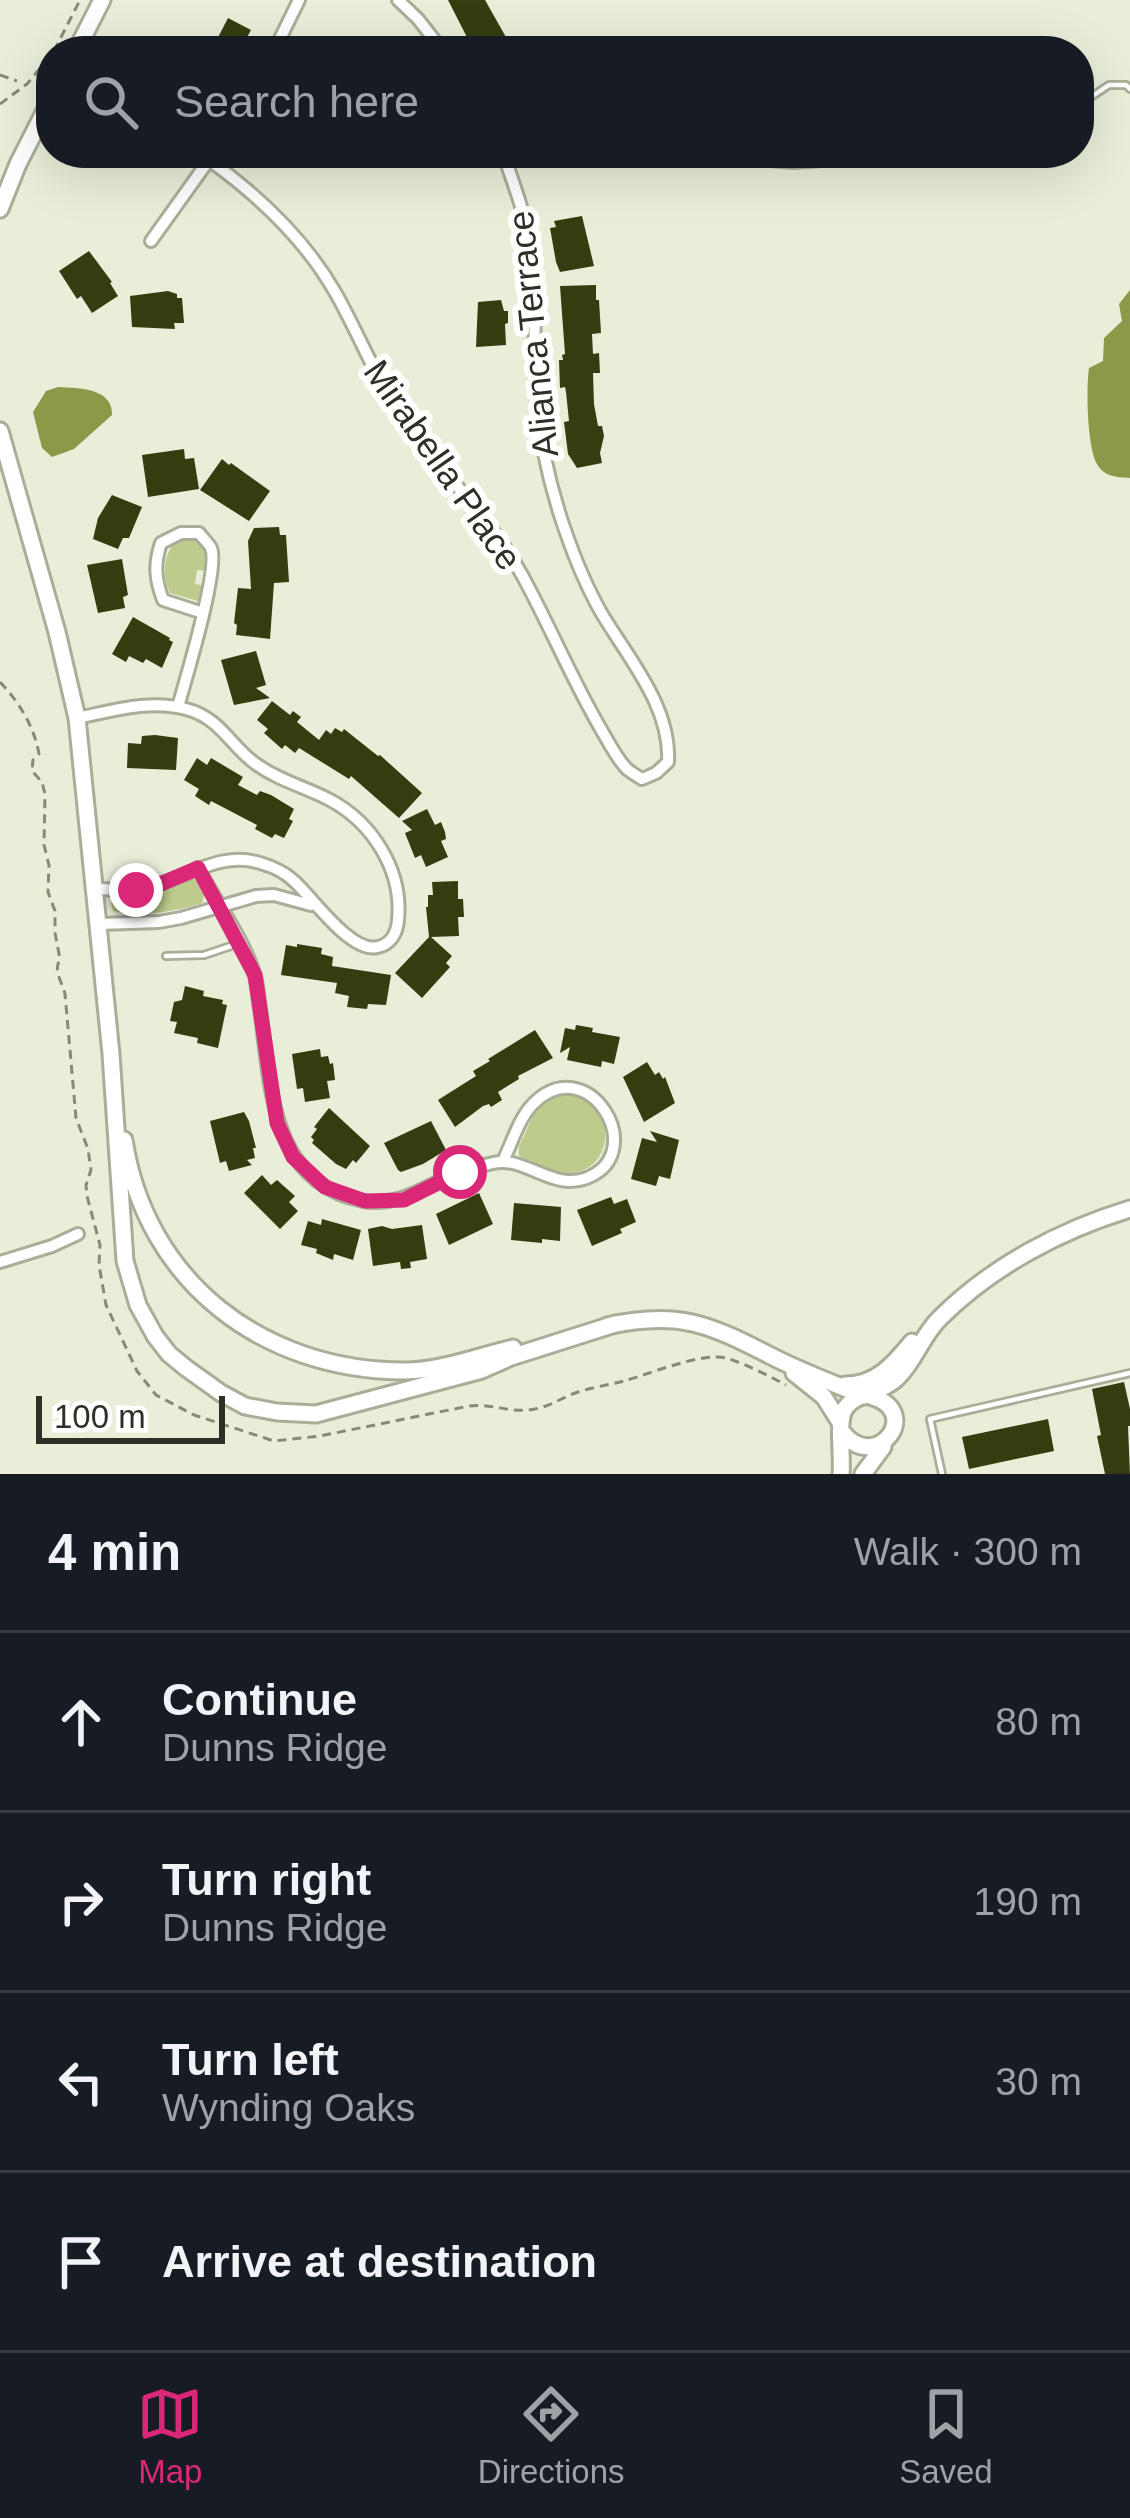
<!DOCTYPE html>
<html lang="en">
<head>
<meta charset="utf-8">
<style>
	body { margin:0; font-family:Helvetica,sans-serif; background:#242831; color:#f1f3f6 }
	.scale { position:absolute; left:36px; bottom:30px; width:189px; box-sizing:border-box; padding-left:12px; border:6px solid #2e3028; border-top:0; font-size:33px; line-height:42px; white-space:nowrap; color:#2e3028; -webkit-text-stroke:9px #fff; paint-order:stroke }
	.stop { position:absolute; width:36px; height:36px; margin:-27px; border:9px solid #db2777; border-radius:50%; background:#fff }
	.stop.end { background:#db2777; border-color:#fff; box-shadow:0 3px 12px #0008 }
	.list { margin:0; padding:0; list-style:none }
	h2 { display:flex; justify-content:space-between; align-items:center; height:156px; margin:0; padding:0 48px; font-size:51px }
	h2 small { font-size:39px; font-weight:400; color:#9ea1a6 }
	.list li { display:grid; grid-template-columns:78px 1fr auto; gap:36px; align-items:center; box-sizing:border-box; height:180px; padding:0 48px; border-top:3px solid #363941 }
	.list b { display:block; font-size:45px; white-space:nowrap }
	.list p { margin:0; font-size:39px; white-space:nowrap; color:#9ea1a6 }
	.list em { font-size:39px; font-style:normal; color:#9ea1a6 }
	.icon { flex:none; width:66px; height:66px; fill:none; stroke:currentColor; stroke-width:2; stroke-linecap:round; stroke-linejoin:round }
	.map { position:relative; flex:none; width:1130px; height:1474px; overflow:hidden }
	.search { position:absolute; background:#171b24; box-shadow:0 12px 48px #0002; left:36px; right:36px; top:36px; height:132px; display:flex; align-items:center; gap:30px; box-sizing:border-box; padding:0 42px; border-radius:48px; color:#9ea1a6; font-size:45px }
	.sheet { height:876px; background:#171b24 }
	nav { display:flex; justify-content:space-around; align-items:center; box-sizing:border-box; height:168px; border-top:3px solid #363941; background:#171b24; font-size:33px; color:#9ea1a6 }
	nav a { display:grid; justify-items:center; gap:6px }
	nav .on { color:#db2777 }
	.map>svg:first-child { display:block }
	.green { fill:#bdcb8c }
	.water { fill:#8a9a48 }
	.building { fill:#353d10 }
	.lines { fill:none; stroke-linecap:round; stroke-linejoin:round }
	.lane-casing { stroke:#a9ae99; stroke-width:10 }
	.street-casing { stroke:#a9ae99; stroke-width:16 }
	.secondary-casing { stroke:#a9ae99; stroke-width:21 }
	.path { stroke:#868a7b; stroke-width:3; stroke-dasharray:9 6; stroke-linecap:butt }
	.lane { stroke:#fff; stroke-width:4.5 }
	.street { stroke:#fff; stroke-width:10 }
	.secondary { stroke:#fff; stroke-width:15 }
	.route { stroke:#db2777; stroke-width:15 }
	.labels { text-anchor:middle; dominant-baseline:central; stroke-width:12; stroke-linejoin:round; paint-order:stroke }
	.street-label { font-size:36px; fill:#2e3028; stroke:#fff }
</style>
</head>
<body>
<div class="map">
<svg width="1130" height="1474" viewBox="0 0 1130 1474">
	<rect width="100%" height="100%" fill="#e8eed8"/>
	<!-- green -->
	<path class="green" d="M181 538C205 538 208 549 208 571L197 570 195 584 205 586 202 599 198 601 170 593C161 575 163 549 181 538Z
		M191 877 202 885 205 893 202 903C178 911 138 918 113 911L111 903 117 897 149 893Z
		M569 1094C622 1105 614 1176 564 1173 549 1172 533 1161 519 1156 519 1139 517 1152 524 1136 536 1109 537 1100 569 1094Z"/>
	<!-- water -->
	<path class="water" d="M1130 290V478C1117 477 1104 477 1097 464 1087 447 1086 388 1089 368L1103 361 1104 338 1122 321 1119 304Z
		M58 387C79 388 113 388 112 415L74 449 52 457 42 448 33 412 46 391Z"/>
	<!-- building -->
	<path class="building" d="M448 0H485L511 46 504 51H474Z
		M228 18 251 30 245 41 249 43 245 51H211Z
		M582 216 594 266 560 272 556 262 550 228 556 227 554 221Z
		M89 251 112 282 110 283 118 296 92 313 81 296 77 299 59 271Z
		M596 285V300H599L601 333 592 334 593 354 599 353 600 373H593L594 404 598 426H602L604 436 600 453 602 463 577 468 568 454 564 422 569 421 566 392 565 387 560 388 559 360H563L562 355 565 354 560 286Z
		M168 291 177 294V298H182L184 323H174L175 329 132 327 130 296Z
		M501 300 504 311H508V323L505 324 506 345 476 347 478 302Z
		M184 449 185 459 194 458 199 489 148 497 142 455Z
		M222 459 229 465 231 463 270 491 249 521 200 490Z
		M112 495 142 507 129 538H123L118 549 93 539 98 518Z
		M279 527 280 535H286L289 582 274 583 270 639 236 635 237 625 234 623 238 588 251 589 248 541 254 528Z
		M122 559 128 595 123 597 125 608 98 613 87 565Z
		M133 617 170 638 169 640 173 642 162 668 146 659 143 663 129 656 126 662 112 654Z
		M256 651 266 685 256 688 270 698 234 705 221 660Z
		M272 701 290 715 293 711 301 717 297 722 319 740 326 730 331 734 335 728 342 732 344 729 378 756 380 755 422 793 399 818 351 776 349 779 299 748 295 753 285 745 282 749 264 733 268 729 257 720Z
		M155 735 178 738 176 770 127 768 128 743 141 744 142 736Z
		M197 758 207 765 211 758 243 777 238 785 257 795 260 791 271 795 294 809 289 819 293 821 284 838 275 834 272 838 255 829 257 825 211 801 209 805 195 796 199 789 184 780Z
		M427 809 435 825 441 822 445 832 446 839 441 841 448 857 426 867 421 855 415 858 405 833 412 830 402 821Z
		M458 881V899H463L464 917H458L459 936 431 937 452 956 446 963 450 967 422 998 395 973 429 937 426 907H428V895H433L432 882Z
		M297 944 322 948 321 954 333 957 332 966 391 975 386 1005 368 1004 367 1009 347 1007 349 996 335 993 337 983 281 975 286 945 297 947Z
		M185 986 204 991 203 996 223 1000 222 1004 227 1005 218 1048 197 1043 198 1038 174 1033 177 1022 170 1021 174 1002 182 1000Z
		M576 1025 593 1028 592 1032 620 1037 614 1064 602 1061 601 1067 567 1060 570 1047 560 1053 565 1028 575 1030Z
		M535 1030 553 1058 518 1076 519 1079 498 1092 502 1100 491 1107 489 1104 483 1106 455 1127 438 1100 476 1076 473 1071 490 1061 488 1059Z
		M320 1049 321 1057 328 1056 330 1064 333 1063 335 1080 327 1081 330 1098 305 1102 303 1088 297 1089 292 1054Z
		M647 1062 655 1075 659 1072 663 1079 665 1077 675 1103 644 1122 623 1077Z
		M329 1108 370 1146 356 1163 353 1160 346 1169 336 1164 312 1143 314 1140 311 1137 317 1129 314 1127Z
		M244 1112 249 1121 256 1148H253L255 1158 247 1160 252 1165 229 1171 226 1161 220 1163 210 1121Z
		M431 1121 446 1150 423 1164 401 1172 398 1170 384 1143Z
		M650 1131 679 1140 670 1179 659 1176 656 1186 631 1179 642 1138 657 1142Z
		M262 1175 271 1185 277 1180 295 1196 289 1202 298 1211 280 1229 244 1193Z
		M479 1193 493 1224 449 1245 436 1214Z
		M611 1197 614 1204 627 1199 636 1222 620 1229 622 1233 592 1246 577 1210Z
		M514 1203 561 1207 560 1241 542 1239V1243L511 1240Z
		M322 1219 361 1230 353 1260 334 1254 333 1260 316 1253 317 1249 301 1245 308 1221 321 1225Z
		M422 1225 427 1259 410 1262 411 1268 401 1269 400 1262 373 1266 368 1229 382 1226 392 1229Z
		M1124 1382 1130 1409V1426H1128L1130 1474H1105L1097 1436 1101 1435 1092 1389Z
		M1048 1419 1054 1451 969 1469 962 1437Z"/>
	<g class="lines">
		<defs>
			<path id="lane" d="M1079 105 1109 85H1126L1130 89
				M728 153 755 162 793 165 971 153
				M166 956 204 955 240 943
				M942 1474 930 1419 1130 1373"/>
			<path id="street" d="M398 0 418 19 443 51
				M274 51 299 0
				M209 160C259 196 304 238 335 292 358 332 374 375 400 414 438 470 489 515 522 575 550 626 572 680 602 731 609 743 617 759 627 769 629 771 640 778 642 779L656 773 668 762C671 707 629 659 602 614 587 588 575 559 565 530 550 487 540 442 536 396 532 347 538 299 531 250 526 216 514 185 503 153
				M151 241 214 153
				M178 707C185 681 220 568 211 548 210 545 201 536 199 533H181L161 543C154 564 155 579 163 600L203 613
				M77 718C112 711 150 699 186 709 221 718 231 747 256 764 279 781 306 787 330 800 373 823 403 871 398 920 397 933 391 944 378 947 351 954 313 898 295 882 287 874 274 867 263 864 222 849 187 878 149 887 132 892 113 889 95 889
				M198 868C216 902 242 936 254 973 258 984 258 997 260 1009 271 1084 269 1183 363 1201 400 1207 426 1186 457 1173 469 1168 481 1166 493 1163 525 1155 553 1193 589 1177 650 1150 587 1049 533 1104 519 1118 512 1143 503 1161
				M99 924 159 922 181 918 256 896 274 895 311 905
				M0 1262 52 1246 78 1234"/>
			<path id="secondary" d="M76 51 102 0
				M0 209 18 164 51 99
				M0 431 57 632 77 718 111 1054 125 1261 138 1305 155 1336 169 1354 186 1368 221 1393 245 1406 277 1412 316 1414 482 1370 511 1357 615 1324
				M124 1140C146 1282 263 1371 405 1371 440 1371 479 1356 513 1348
				M607 1326C682 1309 712 1326 777 1359 805 1373 835 1384 864 1396
				M794 1373 824 1397 841 1424
				M845 1385C876 1385 893 1365 912 1342
				M843 1433C876 1474 925 1411 870 1396
				M841 1474C843 1457 837 1424 844 1410 853 1393 882 1393 897 1378 915 1361 922 1335 940 1318 992 1266 1061 1230 1130 1209
				M863 1474 883 1447"/>
		</defs>
		<!-- lane casing -->
		<use href="#lane" class="lane-casing"/>
		<!-- street casing -->
		<use href="#street" class="street-casing"/>
		<!-- secondary casing -->
		<use href="#secondary" class="secondary-casing"/>
		<!-- path -->
		<path class="path" d="M54 51 80 0
			M0 75 17 81
			M0 104 27 84 51 55
			M0 682C19 702 34 726 39 754L33 760 32 771 42 782 45 794 44 845 49 865 48 892 55 911V933L60 959C53 972 62 981 65 994L76 1118 88 1149 91 1170 86 1185 87 1196 100 1245 99 1265 106 1305 137 1371 156 1395 194 1415 274 1441 320 1436 469 1406C492 1403 511 1414 535 1409 551 1406 563 1397 578 1392 593 1387 609 1385 624 1381 649 1374 702 1352 726 1358 746 1364 767 1375 786 1385"/>
		<!-- lane -->
		<use href="#lane" class="lane"/>
		<!-- street -->
		<use href="#street" class="street"/>
		<!-- secondary -->
		<use href="#secondary" class="secondary"/>
	</g>
	<g class="lines">
		<!-- route -->
		<path class="route" d="M136 890 156 886 198 868 255 975 277 1123 293 1157 325 1187 365 1201 404 1200 460 1172"/>
	</g>
	<g class="labels">
		<!-- street labels -->
		<g class="street-label">
			<text transform="translate(533 334) rotate(-96)">Alianca Terrace</text>
			<text transform="translate(443 465) rotate(55)">Mirabella Place</text>
		</g>
	</g>
</svg>
<div class="scale">100 m</div>
<div class="stop" style="left:460px;top:1172px"></div>
<div class="stop end" style="left:136px;top:890px"></div>
<div class="search"><svg class="icon" aria-label="search" viewBox="0 0 24 24"><circle cx="10" cy="10" r="6"/><path d="M15 15l6 6"/></svg>Search here</div>
</div>
<section class="sheet">
<h2>4 min<small>Walk · 300 m</small></h2>
<ul class="list">
<li><svg class="icon" aria-label="ahead" viewBox="0 0 24 24"><path d="M12 20V5M6 11l6-6 6 6"/></svg><div><b>Continue</b><p>Dunns Ridge</p></div><em>80 m</em></li>
<li><svg class="icon" aria-label="right" viewBox="0 0 24 24"><path d="M7 20v-9h11M14 6l5 5-5 5"/></svg><div><b>Turn right</b><p>Dunns Ridge</p></div><em>190 m</em></li>
<li><svg class="icon" aria-label="left" viewBox="0 0 24 24"><path d="M17 20v-9H6M10 6l-5 5 5 5"/></svg><div><b>Turn left</b><p>Wynding Oaks</p></div><em>30 m</em></li>
<li><svg class="icon" aria-label="arrive" viewBox="0 0 24 24"><path d="M6 21V4h12l-3 4 3 4H6"/></svg><div><b>Arrive at destination</b></div></li>
</ul>
</section>
<nav>
<a class="on"><svg class="icon" aria-label="map" viewBox="0 0 24 24"><path d="M3 6l6-2 6 2 6-2v14l-6 2-6-2-6 2zM9 4v14M15 6v14"/></svg>Map</a>
<a><svg class="icon" aria-label="directions" viewBox="0 0 24 24"><path d="M12 3l9 9-9 9-9-9zM9 14v-3h6M13 9l2 2-2 2"/></svg>Directions</a>
<a><svg class="icon" aria-label="saved" viewBox="0 0 24 24"><path d="M7 4h10v16l-5-4-5 4z"/></svg>Saved</a>
</nav>
</body>
</html>
